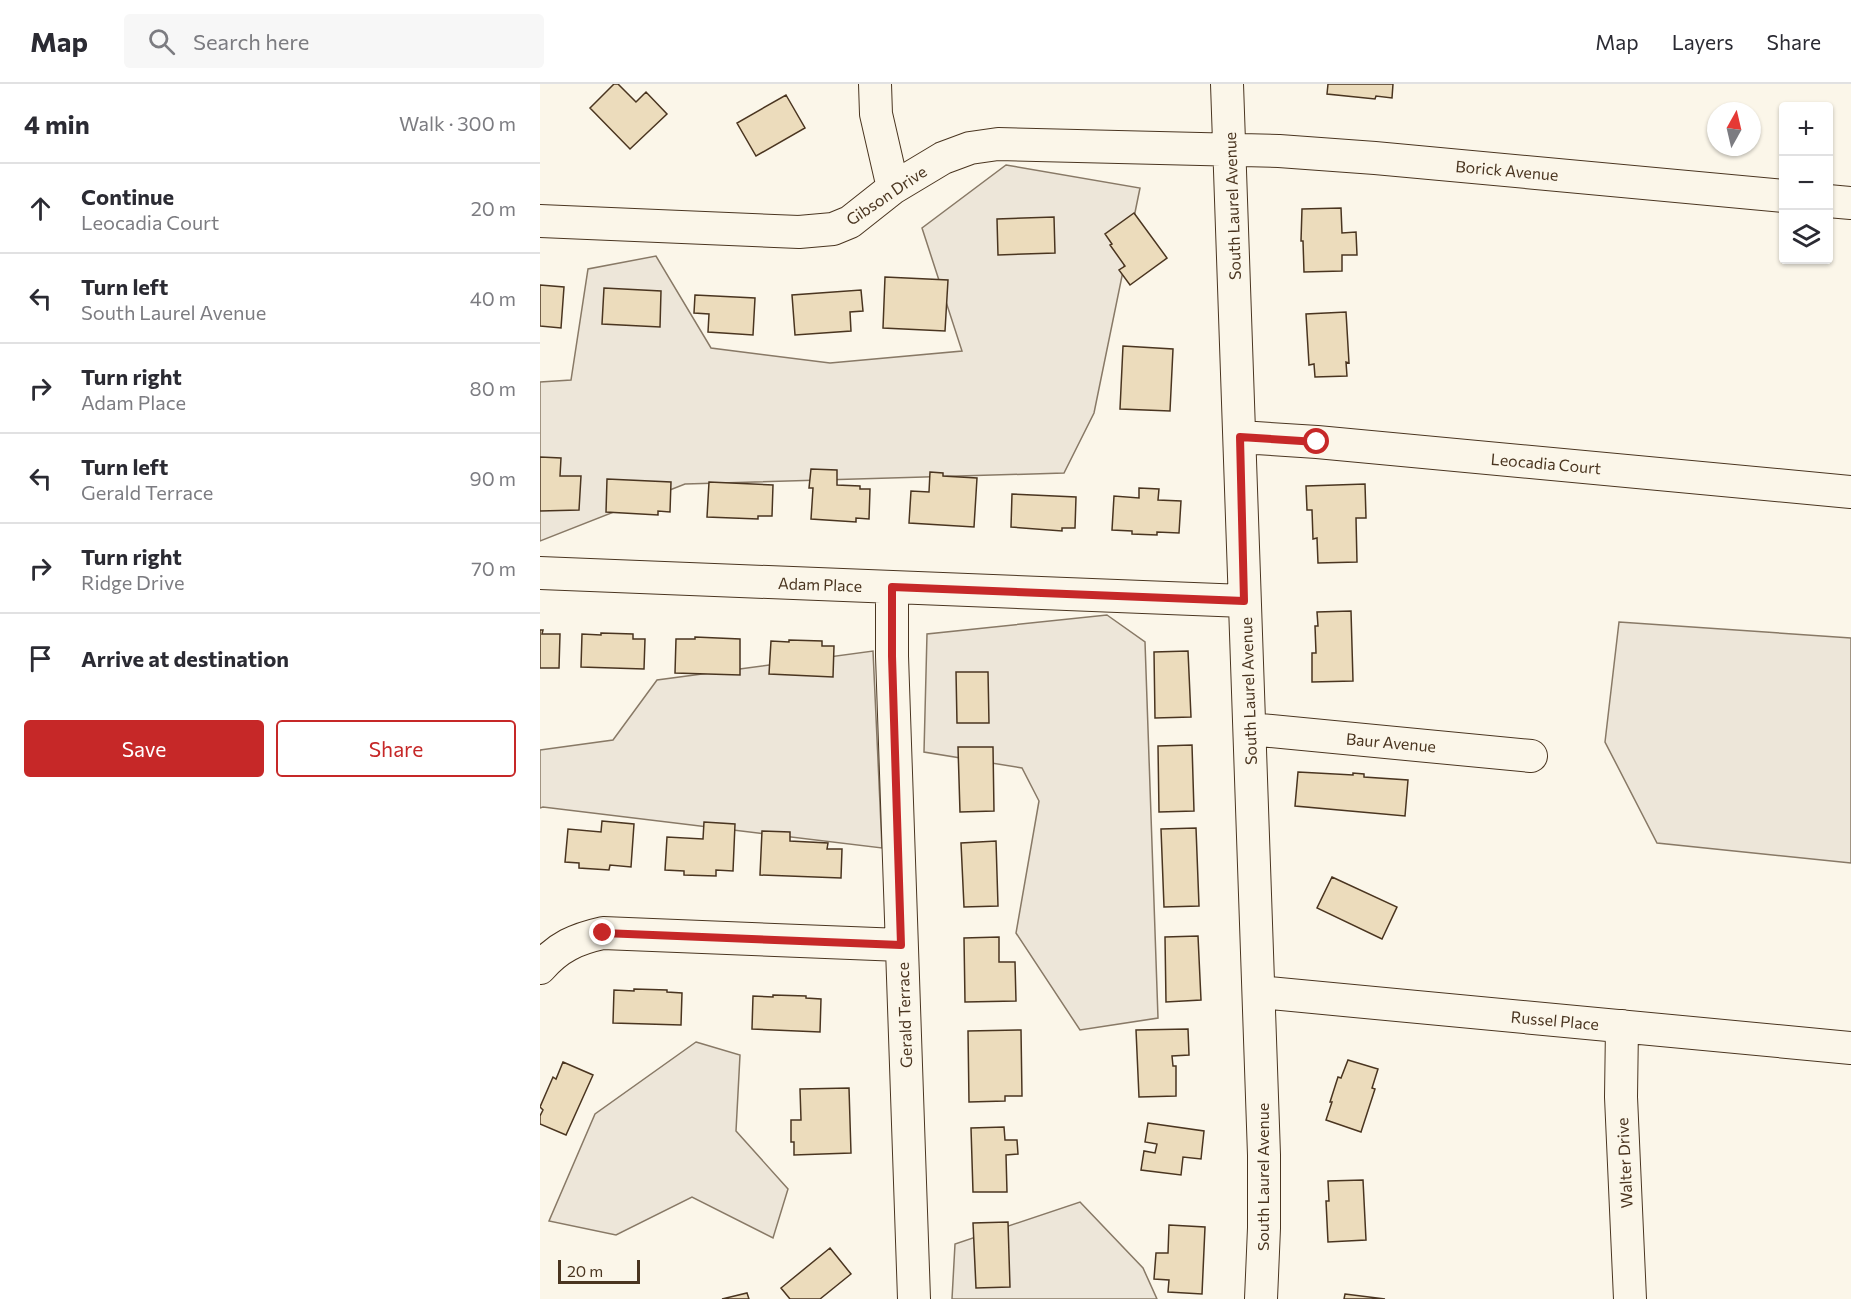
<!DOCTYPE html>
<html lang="en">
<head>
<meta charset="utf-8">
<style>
	body { margin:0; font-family:Commissioner,sans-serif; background:#f7f7f7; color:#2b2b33 }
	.controls { position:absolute; right:18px; top:18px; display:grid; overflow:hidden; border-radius:6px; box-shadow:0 2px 4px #0004 }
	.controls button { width:54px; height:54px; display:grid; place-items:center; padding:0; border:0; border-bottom:2px solid #e1e1e2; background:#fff; color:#2b2b33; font:30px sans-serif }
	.compass { position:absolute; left:1167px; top:18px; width:54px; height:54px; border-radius:50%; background:#fff; box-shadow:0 2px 4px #0004; rotate:8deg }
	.scale { position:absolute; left:18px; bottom:15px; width:82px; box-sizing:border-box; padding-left:6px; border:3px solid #4a3520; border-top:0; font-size:16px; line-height:21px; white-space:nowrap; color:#4a3520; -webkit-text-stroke:4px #fbf6e9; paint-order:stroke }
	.stop { position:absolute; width:18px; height:18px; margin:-14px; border:4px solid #c62828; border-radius:50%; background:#fff }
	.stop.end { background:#c62828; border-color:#fff; box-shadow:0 2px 6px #0008 }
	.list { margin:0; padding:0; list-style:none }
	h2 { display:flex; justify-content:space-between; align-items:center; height:78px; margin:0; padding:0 24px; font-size:26px }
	h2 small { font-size:20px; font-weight:400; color:#7c7c81 }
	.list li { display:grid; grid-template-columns:39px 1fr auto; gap:18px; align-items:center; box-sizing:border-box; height:90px; padding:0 24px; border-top:2px solid #e1e1e2 }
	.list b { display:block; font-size:22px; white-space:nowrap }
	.list p { margin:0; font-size:20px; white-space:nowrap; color:#7c7c81 }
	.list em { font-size:20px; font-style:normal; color:#7c7c81 }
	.actions { display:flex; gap:12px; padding:18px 24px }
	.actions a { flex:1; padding:14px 0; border:2px solid #c62828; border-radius:6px; text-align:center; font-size:21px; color:#c62828 }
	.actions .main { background:#c62828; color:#fff }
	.icon { flex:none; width:33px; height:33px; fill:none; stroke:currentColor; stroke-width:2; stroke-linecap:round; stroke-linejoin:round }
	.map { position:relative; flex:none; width:1311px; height:1215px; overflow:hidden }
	header { display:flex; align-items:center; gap:36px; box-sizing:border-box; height:84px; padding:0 30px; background:#fff; border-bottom:2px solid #e1e1e2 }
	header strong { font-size:28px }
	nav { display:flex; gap:33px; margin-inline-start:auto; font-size:21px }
	.search { width:420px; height:54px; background:#f7f7f7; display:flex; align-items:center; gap:15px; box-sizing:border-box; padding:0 21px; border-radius:6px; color:#7c7c81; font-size:22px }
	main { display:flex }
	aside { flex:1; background:#fff }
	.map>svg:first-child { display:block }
	.green { fill:#ede6d9; stroke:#887966; stroke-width:1.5 }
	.building { fill:#ecdcbc; stroke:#4a3520; stroke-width:1.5 }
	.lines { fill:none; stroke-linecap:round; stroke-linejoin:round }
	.minor-casing { stroke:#4a3520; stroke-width:34 }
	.minor { stroke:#fbf6e9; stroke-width:32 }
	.route { stroke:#c62828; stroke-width:8 }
	.labels { text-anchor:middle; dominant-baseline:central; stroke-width:4.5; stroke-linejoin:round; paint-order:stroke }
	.street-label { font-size:16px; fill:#4a3520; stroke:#fbf6e9 }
</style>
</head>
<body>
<header>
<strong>Map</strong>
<div class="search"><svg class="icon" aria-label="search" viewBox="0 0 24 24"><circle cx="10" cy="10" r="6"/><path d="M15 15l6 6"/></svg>Search here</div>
<nav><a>Map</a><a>Layers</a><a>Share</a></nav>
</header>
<main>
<aside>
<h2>4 min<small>Walk · 300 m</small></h2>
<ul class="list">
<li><svg class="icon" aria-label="ahead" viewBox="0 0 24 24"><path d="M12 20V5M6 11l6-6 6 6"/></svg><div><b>Continue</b><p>Leocadia Court</p></div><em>20 m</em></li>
<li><svg class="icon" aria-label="left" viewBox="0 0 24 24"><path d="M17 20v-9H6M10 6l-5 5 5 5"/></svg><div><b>Turn left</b><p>South Laurel Avenue</p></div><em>40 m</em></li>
<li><svg class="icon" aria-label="right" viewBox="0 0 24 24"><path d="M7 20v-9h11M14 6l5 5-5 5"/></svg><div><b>Turn right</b><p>Adam Place</p></div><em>80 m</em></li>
<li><svg class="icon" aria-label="left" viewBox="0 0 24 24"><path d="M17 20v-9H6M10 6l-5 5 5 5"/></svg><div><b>Turn left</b><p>Gerald Terrace</p></div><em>90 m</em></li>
<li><svg class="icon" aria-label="right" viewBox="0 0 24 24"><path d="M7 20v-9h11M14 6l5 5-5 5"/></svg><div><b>Turn right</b><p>Ridge Drive</p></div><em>70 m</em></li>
<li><svg class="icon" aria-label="arrive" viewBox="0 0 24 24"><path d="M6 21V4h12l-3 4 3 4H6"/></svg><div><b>Arrive at destination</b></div></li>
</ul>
<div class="actions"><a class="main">Save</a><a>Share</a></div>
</aside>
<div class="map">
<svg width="1311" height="1215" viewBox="0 0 1311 1215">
	<rect width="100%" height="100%" fill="#fbf6e9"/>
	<!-- green -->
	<path class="green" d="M466 81 600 104 554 329 524 389 145 400 0 457V298L31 296 48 185 116 172 171 264 290 279 422 267 382 144Z
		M567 531 605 558 618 934 540 946 476 849 499 717 482 684 384 668 387 550Z
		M1079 538 1311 554V779L1117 759 1065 658Z
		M333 567 342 764 3 723 0 724V666L73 656 117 596Z
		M156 958 200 971 196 1047 248 1105 233 1154 152 1113 76 1151 9 1137 55 1030Z
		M540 1118 603 1184 617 1215H412L415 1160Z"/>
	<!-- building -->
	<path class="building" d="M74 0H78L96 18 106 8 127 30 90 65 50 24Z
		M788 0H853L852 14 836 12 835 15 787 10Z
		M246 11 265 44 216 72 197 39Z
		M801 124 802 149 816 148 817 171H802V187L764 188 763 157H761L762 125Z
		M594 129 627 174 590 201 579 186 585 182 570 161 572 160 565 150Z
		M514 133 515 169 458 171 457 135Z
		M345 193 408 196 405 247 343 244Z
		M0 201 24 203 21 244 0 242Z
		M64 204 121 207 120 243 62 240Z
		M321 206 323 227 310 228 311 247 255 251 252 211Z
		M155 211 215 214 213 251 168 248 169 230 154 229Z
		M806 228 809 279 806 278 807 292 775 293 774 280 769 281 766 230Z
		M583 262 633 265 630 327 580 325Z
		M0 373 21 374 20 392H41L39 426 0 427Z
		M271 385 297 386V401L320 402V405H330L329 435 316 434V438L271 435 273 404H269Z
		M390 388 403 389V392L437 394 434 443 369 439 371 407 389 408Z
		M67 395 131 398 130 428 118 427V431L66 428Z
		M169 398 233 401 232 432H218V435L167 433Z
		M825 400 826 434H816L817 478 778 479 777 454 773 455 772 426H767L766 402Z
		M599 404 619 405 618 416 641 417 639 449 617 448V451L592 450V447L572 446 574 412 599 414Z
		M472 410 536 413 535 444H522V447L471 443Z
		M811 527 813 597 772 598V569H776L775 542H778L777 528Z
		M0 546H3L2 550H20L19 584H0Z
		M61 549 93 550V555H105L104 585 41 583 42 550 61 551Z
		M155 553 200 555V591L135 589 136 555H155Z
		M249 556 282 557V562H294L293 593 229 590 231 557 249 558Z
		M648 567 651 633 615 634 614 568Z
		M416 588H448L449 639H417Z
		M652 661 654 727 619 728 618 662Z
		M418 663H453L454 727 420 728Z
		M758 688 813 691V689L824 690V693L868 696 865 732 755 722Z
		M62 737 94 740 91 783 70 781 69 786 39 784V779L25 778 28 745 61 748Z
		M164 738 195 740 193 787 176 786V792L144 791V787L125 786 127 753 163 755Z
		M656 744 659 822 624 823 621 745Z
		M222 747 250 748V757L288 759 287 765H302L301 794 220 791Z
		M456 757 458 822 424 823 421 759Z
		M792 793 857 823 842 855 777 824Z
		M658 852 661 916 626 918 625 853Z
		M459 853V878H475L476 917 425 918 424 854Z
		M94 905 127 906V908L142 909 141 941 73 939 74 906 94 907Z
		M233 911 266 912V914L281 915 280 948 212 945 213 912 233 913Z
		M648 945 649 971 632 972 633 982H636V1012L599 1013 596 946Z
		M481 946 482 1012H465V1017L429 1018 428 947Z
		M808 976 838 985 832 1004 835 1005 821 1048 786 1036 792 1018H790L798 993 801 994Z
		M23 978 53 991 26 1051 0 1040V1032L3 1026 0 1023 13 993 16 995Z
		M309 1004 311 1069 254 1071V1058H251V1036H261L260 1005Z
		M608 1039 664 1047 661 1075 643 1073 641 1091 601 1086 604 1067 615 1069 617 1060 605 1058Z
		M464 1043 465 1056H477L478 1070 466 1071 467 1108H433L431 1044Z
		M823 1096 826 1156 788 1158 786 1117H789L788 1097Z
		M468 1138 470 1203 436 1204 433 1139Z
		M629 1141 665 1143 662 1210 628 1208 629 1196 614 1195 616 1169H628Z
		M290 1164 311 1190 280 1215H250L241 1204Z
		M207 1209 209 1215H182Z
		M805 1210 845 1215H804Z"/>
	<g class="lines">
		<defs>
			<path id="minor" d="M335 0 336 30 353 104
				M687 0 724 1071V1144L721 1215
				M1288 117 1311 119
				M0 137 259 148 293 145 310 138 353 104 403 74 430 64 458 60 739 67 835 74 1244 112
				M700 353 777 358 1311 408
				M0 489 704 517
				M352 503V572L374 1215
				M710 645 991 672
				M0 884C18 863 36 855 63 849L361 861
				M719 908 1311 964
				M1082 942 1081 1013 1090 1215"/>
		</defs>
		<!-- minor casing -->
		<use href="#minor" class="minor-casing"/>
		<!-- minor -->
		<use href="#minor" class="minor"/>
	</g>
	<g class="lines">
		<!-- route -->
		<path class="route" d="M63 849 361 861 352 572V503L704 517 700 353 777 358"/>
	</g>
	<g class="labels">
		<!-- street labels -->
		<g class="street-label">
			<text transform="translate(967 86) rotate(5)">Borick Avenue</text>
			<text transform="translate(346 111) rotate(-34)">Gibson Drive</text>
			<text transform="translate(692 122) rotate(-92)">South Laurel Avenue</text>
			<text transform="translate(1006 379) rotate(5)">Leocadia Court</text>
			<text transform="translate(280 500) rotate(2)">Adam Place</text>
			<text transform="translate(708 607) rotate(-92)">South Laurel Avenue</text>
			<text transform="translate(851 658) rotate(5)">Baur Avenue</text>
			<text transform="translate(364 931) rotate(-92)">Gerald Terrace</text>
			<text transform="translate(1015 936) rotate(5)">Russel Place</text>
			<text transform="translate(1084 1079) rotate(-93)">Walter Drive</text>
			<text transform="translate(722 1093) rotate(-90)">South Laurel Avenue</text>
		</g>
	</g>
</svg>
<div class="controls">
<button>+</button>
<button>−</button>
<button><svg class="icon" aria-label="layers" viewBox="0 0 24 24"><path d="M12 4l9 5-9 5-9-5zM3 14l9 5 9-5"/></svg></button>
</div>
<svg class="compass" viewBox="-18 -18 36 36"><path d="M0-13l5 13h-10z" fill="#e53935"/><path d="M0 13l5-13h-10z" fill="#7c7c81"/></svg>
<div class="scale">20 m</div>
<div class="stop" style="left:777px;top:358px"></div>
<div class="stop end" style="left:63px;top:849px"></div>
</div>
</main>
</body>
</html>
